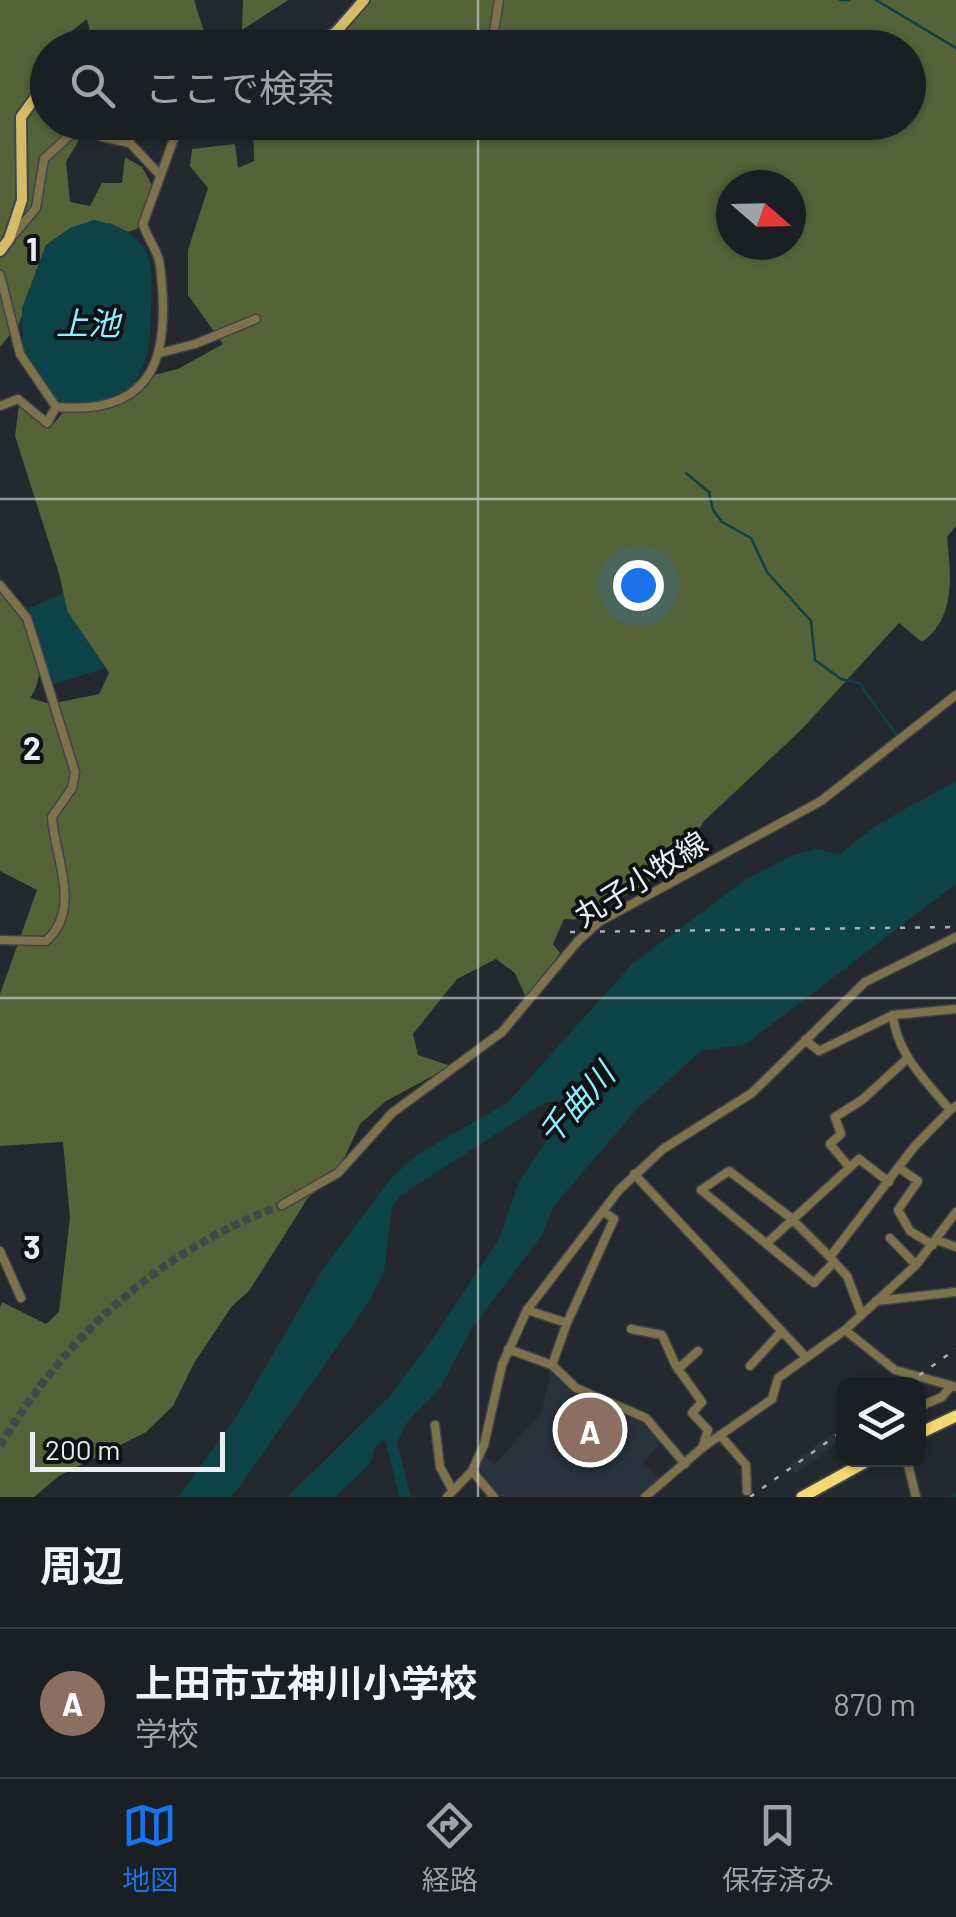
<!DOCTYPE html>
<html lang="ja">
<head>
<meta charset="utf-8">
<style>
	body { margin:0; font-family:Barlow,"Noto Sans JP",sans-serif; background:#23272b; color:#f1f3f6 }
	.controls { position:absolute; right:30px; bottom:30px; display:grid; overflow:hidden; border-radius:20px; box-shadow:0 2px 8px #0004 }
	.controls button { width:90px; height:90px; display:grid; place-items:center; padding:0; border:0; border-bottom:2px solid #383d41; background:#1a1f23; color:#f1f3f6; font:50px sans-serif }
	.compass { position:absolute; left:716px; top:170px; width:90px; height:90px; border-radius:50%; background:#1a1f23; box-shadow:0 2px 8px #0004; rotate:110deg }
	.scale { position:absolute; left:30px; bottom:25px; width:195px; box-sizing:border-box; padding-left:10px; border:5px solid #eaeef2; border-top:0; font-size:28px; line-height:35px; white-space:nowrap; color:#eaeef2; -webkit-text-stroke:8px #0f1114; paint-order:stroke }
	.you { position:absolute; left:638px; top:585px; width:35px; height:35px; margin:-25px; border:8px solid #fff; border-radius:50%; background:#1a73e8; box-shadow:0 0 0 15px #1a73e833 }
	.badge { display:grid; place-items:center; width:65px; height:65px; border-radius:50%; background:#1a73e8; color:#fff; font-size:32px; font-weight:700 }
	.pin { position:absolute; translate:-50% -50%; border:5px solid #fff; box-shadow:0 2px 10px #0006 }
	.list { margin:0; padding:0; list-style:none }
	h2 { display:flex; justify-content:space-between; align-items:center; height:130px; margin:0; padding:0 40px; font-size:42px }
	h2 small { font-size:32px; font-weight:400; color:#9fa2a6 }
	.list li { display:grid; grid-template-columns:65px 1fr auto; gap:30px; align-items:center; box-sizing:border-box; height:150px; padding:0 40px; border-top:2px solid #383d41 }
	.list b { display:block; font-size:38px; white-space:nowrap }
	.list p { margin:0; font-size:32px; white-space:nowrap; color:#9fa2a6 }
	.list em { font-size:32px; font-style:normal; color:#9fa2a6 }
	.icon { flex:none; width:55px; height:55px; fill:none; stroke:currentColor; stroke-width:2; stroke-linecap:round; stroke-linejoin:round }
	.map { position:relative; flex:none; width:956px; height:1497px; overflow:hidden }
	.search { position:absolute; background:#1a1f23; box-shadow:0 2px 8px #0004; left:30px; right:30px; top:30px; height:110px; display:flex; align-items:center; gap:25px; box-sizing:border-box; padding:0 35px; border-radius:55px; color:#9fa2a6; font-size:38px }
	.sheet { height:280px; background:#1a1f23 }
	nav { display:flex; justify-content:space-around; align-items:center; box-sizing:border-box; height:140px; border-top:2px solid #383d41; background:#1a1f23; font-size:28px; color:#9fa2a6 }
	nav a { display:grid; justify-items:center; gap:5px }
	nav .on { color:#1a73e8 }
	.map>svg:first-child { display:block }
	.built { fill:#28333e }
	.forest { fill:#546338; fill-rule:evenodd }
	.water { fill:#0d4247 }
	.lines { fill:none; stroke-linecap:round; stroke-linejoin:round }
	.stream { stroke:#0d4247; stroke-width:2.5 }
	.river { stroke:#0d4247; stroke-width:11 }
	.minor-tunnel { stroke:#41474c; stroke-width:8; stroke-dasharray:8 4; stroke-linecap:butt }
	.minor-casing { stroke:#3f454a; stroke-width:11 }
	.major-casing { stroke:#3f454a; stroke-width:14 }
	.highway-casing { stroke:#3f454a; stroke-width:15 }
	.minor { stroke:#7d724b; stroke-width:8 }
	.major { stroke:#d3bb68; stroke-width:10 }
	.highway { stroke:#f6d872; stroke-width:11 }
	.rail { stroke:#abb0b5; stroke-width:2.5; stroke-dasharray:5 10; stroke-linecap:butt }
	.minor-bridge-casing { stroke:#3f454a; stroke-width:11; stroke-linecap:butt }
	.minor-bridge { stroke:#7d724b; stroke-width:8 }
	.grid { fill:none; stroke:#eaeef2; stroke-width:2.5; stroke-opacity:0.55 }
	.labels { text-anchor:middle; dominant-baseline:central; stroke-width:8; stroke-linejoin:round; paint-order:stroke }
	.street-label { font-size:30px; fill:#eaeef2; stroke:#0f1114 }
	.water-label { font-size:32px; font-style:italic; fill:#8bf0fc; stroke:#0f1114 }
	.grid-label { font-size:32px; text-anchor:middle; font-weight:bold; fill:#eaeef2; stroke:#0f1114; stroke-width:8; stroke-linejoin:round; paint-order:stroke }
</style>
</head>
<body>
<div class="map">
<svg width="956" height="1497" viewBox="0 0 956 1497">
	<rect width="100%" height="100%" fill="#23292f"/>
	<!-- built -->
	<path class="built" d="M551 1368 576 1390 644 1419 663 1441 643 1462 661 1481 643 1497H496L479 1466 484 1455 495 1464 541 1414Z
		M843 1426V1439L795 1474 789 1465Z"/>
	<!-- forest -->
	<path class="forest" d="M0 0H194L207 41 228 47H125L117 37 94 47 87 19 64 37 68 47 48 48V122L89 123 66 162 70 202 90 206 102 183H122L125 157 142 167 152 185 137 229 128 232 110 223 46 245 19 324 0 347Z
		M243 0H288L242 30Z
		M366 0H956V526L947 537C951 576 956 618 922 642L899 623 801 730 704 821 686 853 647 883 582 920 564 919 553 944 560 953 527 1000 515 973 496 959 457 979 413 1034 418 1055 451 1066 386 1101 360 1124 340 1167 308 1198 249 1291 232 1306 194 1363 173 1406 146 1432 59 1476 34 1497H0V1307L2 1302 46 1324 59 1312 70 1218 63 1142 0 1146V994L37 890 0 871V589C24 617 55 663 30 698L50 704 99 694 109 673 67 611 60 577 15 436 19 405 49 429 71 403 113 397 141 378 178 369 223 344 188 295V250L208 188 190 166 192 149 235 144 238 168 254 161 253 122H908V48L325 47ZM731 185H791V245H731Z"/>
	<!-- water -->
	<path class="water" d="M94 220C112 224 130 230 142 245 154 261 151 279 151 298 152 364 141 416 58 401L23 351 22 308 46 245 70 228Z
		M63 593 67 611 106 668 54 684 25 610Z
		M956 781V884L746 1044 701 1051 638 1108 553 1207 543 1234 470 1331 441 1387 408 1421 396 1444 383 1441 375 1447 370 1464 335 1497H287L388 1398 433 1338 499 1239 519 1182 575 1098 544 1103 400 1196 392 1207 384 1272 368 1303 237 1490 230 1497H178L238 1414 322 1270 391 1178 418 1154 507 1103 633 963 745 880 793 855 816 849 840 854 878 824Z"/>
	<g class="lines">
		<!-- stream -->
		<path class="stream" d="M840 0H849
			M876 0 956 48
			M686 473 709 492 713 510 722 522 751 538 767 572 811 621 815 660 841 679 859 683 898 737
			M951 1497 956 1494"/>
		<!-- river -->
		<path class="river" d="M388 1428 405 1497"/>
		<!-- minor-tunnel -->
		<path class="minor-tunnel" d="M0 1446C66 1335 159 1251 282 1205"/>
		<defs>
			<path id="minor" d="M493 38 499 0
				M10 239 36 208 44 159 83 123 102 137 130 143 159 174
				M0 275 20 354 56 407
				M160 353 195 344 256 319
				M0 406 18 399 47 423 56 407
				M56 407C157 416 171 353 160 266 159 251 147 239 143 224L180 122
				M0 585 27 618 75 772 72 788 52 817C54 855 83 909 46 941L0 940
				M599 922 821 801 956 695
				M893 1015C896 1053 926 1081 950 1110L956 1106
				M805 1040 819 1051 893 1015 956 1009
				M849 1167 830 1144 841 1134 835 1117 862 1100 908 1058
				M899 1168 918 1181 898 1210 910 1231 933 1245
				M729 1171 791 1218 830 1257 834 1262 814 1283 701 1190Z
				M634 1174 805 1356
				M282 1205 338 1173 392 1113 502 1032 578 941
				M890 1238 916 1265
				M937 1240 956 1247
				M767 1243 859 1159 889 1182
				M0 1251 21 1298
				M830 1257 914 1147 950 1110
				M834 1262 847 1276 861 1313
				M876 1301 956 1292
				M527 1310 567 1323 614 1219 603 1211
				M631 1329 662 1335 676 1366 702 1402 692 1413 708 1430 702 1448
				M845 1330 895 1370 956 1387
				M508 1349 552 1365 567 1323
				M552 1365 576 1388 646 1418 685 1464
				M750 1366 781 1332
				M678 1369 698 1351
				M918 1407 942 1397 951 1386
				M435 1425 440 1467 453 1491
				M720 1435 746 1465 747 1491
				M907 1460 916 1497
				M472 1471 494 1497
				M447 1497 472 1471 484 1445 502 1365 527 1310 619 1190 663 1149 752 1093 865 982 956 937
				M645 1497 702 1448 772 1399 778 1378 845 1330 916 1265 956 1212"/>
			<path id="major" d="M103 48 160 42H320L336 32 364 0
				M0 251 9 239 22 200 21 117 48 80"/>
			<path id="highway" d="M918 1434 956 1416
				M802 1497 869 1460"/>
		</defs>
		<!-- minor casing -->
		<use href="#minor" class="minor-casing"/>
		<!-- major casing -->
		<use href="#major" class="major-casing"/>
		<!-- highway casing -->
		<use href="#highway" class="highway-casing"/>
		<!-- minor -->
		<use href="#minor" class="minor"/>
		<!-- major -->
		<use href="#major" class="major"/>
		<!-- highway -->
		<use href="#highway" class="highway"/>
		<!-- rail -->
		<path class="rail" d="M570 932 956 927
			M907 1384 956 1349
			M750 1497 844 1430"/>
		<defs>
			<path id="minor-bridge" d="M578 941 599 922"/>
		</defs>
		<!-- minor-bridge casing -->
		<use href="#minor-bridge" class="minor-bridge-casing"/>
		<!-- minor-bridge -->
		<use href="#minor-bridge" class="minor-bridge"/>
	</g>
	<!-- grid -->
	<path class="grid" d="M478 0V48M478 122V1497M0 499H956M0 998H956"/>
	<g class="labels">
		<!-- street labels -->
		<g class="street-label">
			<text transform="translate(640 878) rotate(-32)">丸子小牧線</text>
		</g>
		<!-- water labels -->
		<g class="water-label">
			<text x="88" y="322">上池</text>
			<text transform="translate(575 1103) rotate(-48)">千曲川</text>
		</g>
	</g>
	<g class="grid-label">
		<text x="32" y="261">1</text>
		<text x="32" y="760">2</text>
		<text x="32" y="1259">3</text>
	</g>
</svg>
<div class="controls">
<button><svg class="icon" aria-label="layers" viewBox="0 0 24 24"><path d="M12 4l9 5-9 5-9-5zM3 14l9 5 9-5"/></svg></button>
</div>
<svg class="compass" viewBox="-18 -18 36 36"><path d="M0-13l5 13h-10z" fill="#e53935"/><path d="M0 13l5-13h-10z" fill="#9fa2a6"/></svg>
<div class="scale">200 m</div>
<div class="you"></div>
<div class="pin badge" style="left:590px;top:1430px;background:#8d6e63">A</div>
<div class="search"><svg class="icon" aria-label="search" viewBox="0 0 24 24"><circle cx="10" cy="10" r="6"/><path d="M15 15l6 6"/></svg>ここで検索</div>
</div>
<section class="sheet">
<h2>周辺<small></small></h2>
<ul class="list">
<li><span class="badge" style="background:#8d6e63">A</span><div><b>上田市立神川小学校</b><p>学校</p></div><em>870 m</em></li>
</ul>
</section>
<nav>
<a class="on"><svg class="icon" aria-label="map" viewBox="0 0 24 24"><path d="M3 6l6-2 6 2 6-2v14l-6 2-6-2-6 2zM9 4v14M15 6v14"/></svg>地図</a>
<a><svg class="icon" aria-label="directions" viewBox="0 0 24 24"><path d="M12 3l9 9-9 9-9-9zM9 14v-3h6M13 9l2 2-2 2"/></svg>経路</a>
<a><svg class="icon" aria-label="saved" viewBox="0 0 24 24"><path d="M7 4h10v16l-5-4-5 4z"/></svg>保存済み</a>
</nav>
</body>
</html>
